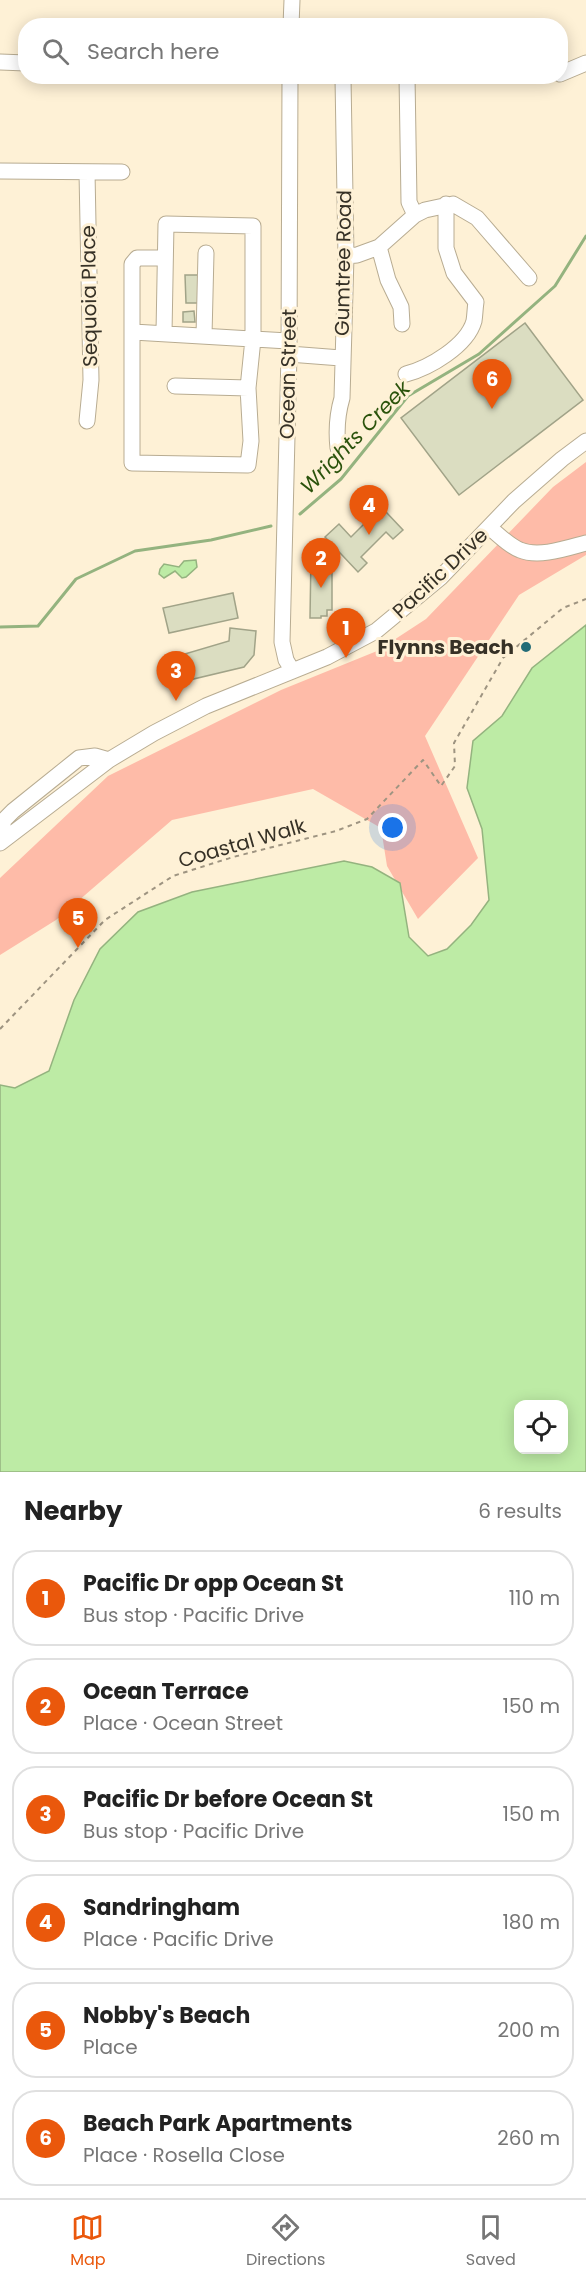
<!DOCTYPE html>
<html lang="en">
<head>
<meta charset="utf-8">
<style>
	body { margin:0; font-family:Poppins,sans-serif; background:#f6f6f6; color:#222 }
	.controls { position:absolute; right:18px; bottom:18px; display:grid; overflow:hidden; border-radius:12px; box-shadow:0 3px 15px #0003 }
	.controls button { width:54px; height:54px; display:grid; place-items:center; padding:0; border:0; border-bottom:2px solid #e0e0e0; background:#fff; color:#222; font:30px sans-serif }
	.you { position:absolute; left:393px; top:828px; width:21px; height:21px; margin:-15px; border:4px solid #fff; border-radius:50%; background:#1a73e8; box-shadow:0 0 0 9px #1a73e833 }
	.badge { display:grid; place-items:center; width:39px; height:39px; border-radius:50%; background:#ea580c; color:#fff; font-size:20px; font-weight:700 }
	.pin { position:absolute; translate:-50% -50px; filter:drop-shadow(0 2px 3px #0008) }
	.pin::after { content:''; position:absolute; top:32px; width:21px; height:18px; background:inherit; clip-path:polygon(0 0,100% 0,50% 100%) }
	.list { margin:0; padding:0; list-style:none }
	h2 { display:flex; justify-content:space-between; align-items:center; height:78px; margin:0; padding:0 24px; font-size:26px }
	h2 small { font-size:20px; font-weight:400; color:#767676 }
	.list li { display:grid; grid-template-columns:39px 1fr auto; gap:18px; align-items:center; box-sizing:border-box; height:96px; margin:0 12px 12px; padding:0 12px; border:2px solid #e0e0e0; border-radius:24px }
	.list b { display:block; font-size:22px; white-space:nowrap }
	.list p { margin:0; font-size:20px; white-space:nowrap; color:#767676 }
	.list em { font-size:20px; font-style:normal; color:#767676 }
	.icon { flex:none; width:33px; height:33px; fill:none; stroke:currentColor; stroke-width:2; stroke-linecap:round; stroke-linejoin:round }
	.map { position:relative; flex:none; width:586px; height:1472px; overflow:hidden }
	.search { position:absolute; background:#fff; box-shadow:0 3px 15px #0003; left:18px; right:18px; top:18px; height:66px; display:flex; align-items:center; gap:15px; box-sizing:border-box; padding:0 21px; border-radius:24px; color:#767676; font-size:22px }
	.sheet { height:726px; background:#fff }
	nav { display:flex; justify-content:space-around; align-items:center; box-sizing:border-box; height:84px; border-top:2px solid #e0e0e0; background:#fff; font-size:16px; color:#767676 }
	nav a { display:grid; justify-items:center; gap:3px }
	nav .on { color:#ea580c }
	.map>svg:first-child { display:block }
	.green { fill:#febba8 }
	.water { fill:#bdeba5; stroke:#94b37f; stroke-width:1.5; fill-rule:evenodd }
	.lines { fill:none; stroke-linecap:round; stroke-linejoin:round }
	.stream { stroke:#94b37f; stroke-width:3 }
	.building { fill:#dbddc1; stroke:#a1a388; stroke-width:1.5 }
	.minor-casing { stroke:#b8ac92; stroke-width:17 }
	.path { stroke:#9e9481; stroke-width:2; stroke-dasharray:4.5 4.5; stroke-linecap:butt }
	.minor { stroke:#fff; stroke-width:15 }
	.poi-dot { fill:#236c77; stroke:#fef1d6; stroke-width:2 }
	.labels { text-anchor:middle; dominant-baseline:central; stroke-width:6; stroke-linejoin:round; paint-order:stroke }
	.street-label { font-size:20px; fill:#363126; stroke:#fef1d6 }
	.poi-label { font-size:20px; font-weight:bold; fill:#363126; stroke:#fef1d6; text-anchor:end }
	.water-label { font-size:21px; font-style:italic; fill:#2b530c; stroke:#fef1d6 }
</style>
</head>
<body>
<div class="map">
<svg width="586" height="1472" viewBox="0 0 586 1472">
	<rect width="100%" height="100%" fill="#fef1d6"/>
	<!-- green -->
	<path class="green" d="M586 462V555L519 595 425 736 478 858 418 919 387 866 381 828 313 789 172 820 56 920 0 955V878L108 776 281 690 377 651 426 619 553 487Z"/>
	<!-- water -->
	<path class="water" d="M196 560 197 567 186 577 182 578 175 571 164 578 159 574 160 569 164 564 179 567 184 561Z
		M586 625V1472H0V1085L15 1088 49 1071 74 1000 100 949 138 912 192 892 344 861 372 867 400 883 409 937 428 956 447 949 471 925 489 900 482 829 467 788 473 741 502 716 532 668ZM564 1404V1450H518V1404Z"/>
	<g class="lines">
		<!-- stream -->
		<path class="stream" d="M300 514 341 479 408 396 479 354 555 286 586 236
			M0 627 38 626 76 579 135 551 211 540 271 526"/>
	</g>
	<!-- building -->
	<path class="building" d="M185 275H202V303H186Z
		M194 311 195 322H183V312Z
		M525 323 583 400 459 495 401 418Z
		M370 495 403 530 393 539 386 532 361 557 367 563 358 572 325 537 339 524 351 537 367 521 355 508Z
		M311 556H322V560H328V565H332V610H327V616H321V618H310Z
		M233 593 238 618 169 633 163 608Z
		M230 628 256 631 254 655 244 667 185 681 178 656 229 641Z"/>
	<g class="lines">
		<defs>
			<path id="minor" d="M291 26 292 0
				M0 62 26 63
				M560 74 586 63
				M290 76 289 354 282 642 286 660 292 670
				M407 76 409 202 415 215
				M0 171 122 172
				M379 247 388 280 401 307 402 324
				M346 256 357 255 379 247 415 215 425 210 453 204 477 218 529 278
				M164 258H137L132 264V463L248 465 251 441 248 388 253 339V226L166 224 164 333
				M133 332 288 341
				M204 336 206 253
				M289 354 341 358
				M406 374C429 368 467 346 474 321 475 315 475 308 476 302L454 273 446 248V204
				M175 386 248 388
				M87 421 91 380 87 172
				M338 448C336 430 337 415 342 398L346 256 343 78
				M489 527C499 535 509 546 520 550 539 558 567 548 586 543
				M0 835 4 820 13 811 79 758 95 756 109 760
				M0 843 109 760 154 733 206 706 327 657 376 631 440 578 514 501 562 459 586 441"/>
		</defs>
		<!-- minor casing -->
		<use href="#minor" class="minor-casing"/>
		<!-- path -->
		<path class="path" d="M0 1029 105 920 173 876 233 857 336 831 367 819 423 760 441 786 455 766 454 743 503 658 563 608 586 599"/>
		<!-- minor -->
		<use href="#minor" class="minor"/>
	</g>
	<!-- markers -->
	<circle class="poi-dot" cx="526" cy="647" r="6"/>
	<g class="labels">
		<!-- street labels -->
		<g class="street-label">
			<text transform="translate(343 263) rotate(-89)">Gumtree Road</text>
			<text transform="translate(89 296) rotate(-91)">Sequoia Place</text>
			<text transform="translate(288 374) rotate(-89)">Ocean Street</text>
			<text transform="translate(440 573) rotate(-43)">Pacific Drive</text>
			<text transform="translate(242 843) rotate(-16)">Coastal Walk</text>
		</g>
		<!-- poi labels -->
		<g class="poi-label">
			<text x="514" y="647">Flynns Beach</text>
		</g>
		<!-- water labels -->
		<g class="water-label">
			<text transform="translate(355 437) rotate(-46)">Wrights Creek</text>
		</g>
	</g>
</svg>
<div class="controls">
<button><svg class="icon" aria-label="locate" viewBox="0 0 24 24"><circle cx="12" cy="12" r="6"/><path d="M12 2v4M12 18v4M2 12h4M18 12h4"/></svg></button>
</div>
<div class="you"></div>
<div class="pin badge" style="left:346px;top:658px">1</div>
<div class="pin badge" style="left:321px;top:588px">2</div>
<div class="pin badge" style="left:176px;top:701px">3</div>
<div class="pin badge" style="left:369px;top:535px">4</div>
<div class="pin badge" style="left:78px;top:948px">5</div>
<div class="pin badge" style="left:492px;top:409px">6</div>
<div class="search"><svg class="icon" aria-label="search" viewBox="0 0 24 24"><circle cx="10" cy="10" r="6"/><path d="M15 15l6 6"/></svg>Search here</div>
</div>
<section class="sheet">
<h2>Nearby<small>6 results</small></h2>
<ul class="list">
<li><span class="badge">1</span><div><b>Pacific Dr opp Ocean St</b><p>Bus stop · Pacific Drive</p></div><em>110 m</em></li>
<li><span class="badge">2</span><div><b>Ocean Terrace</b><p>Place · Ocean Street</p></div><em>150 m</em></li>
<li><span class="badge">3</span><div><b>Pacific Dr before Ocean St</b><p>Bus stop · Pacific Drive</p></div><em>150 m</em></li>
<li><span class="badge">4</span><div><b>Sandringham</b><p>Place · Pacific Drive</p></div><em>180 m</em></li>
<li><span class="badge">5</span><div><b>Nobby's Beach</b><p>Place</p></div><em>200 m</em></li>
<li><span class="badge">6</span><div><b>Beach Park Apartments</b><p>Place · Rosella Close</p></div><em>260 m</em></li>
</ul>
</section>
<nav>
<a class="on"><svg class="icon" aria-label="map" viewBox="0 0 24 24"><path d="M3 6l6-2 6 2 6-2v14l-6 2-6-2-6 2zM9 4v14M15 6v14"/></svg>Map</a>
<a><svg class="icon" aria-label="directions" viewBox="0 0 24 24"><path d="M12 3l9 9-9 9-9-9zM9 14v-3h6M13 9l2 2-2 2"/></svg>Directions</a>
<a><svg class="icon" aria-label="saved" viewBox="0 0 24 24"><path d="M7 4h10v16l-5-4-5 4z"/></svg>Saved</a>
</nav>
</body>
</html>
